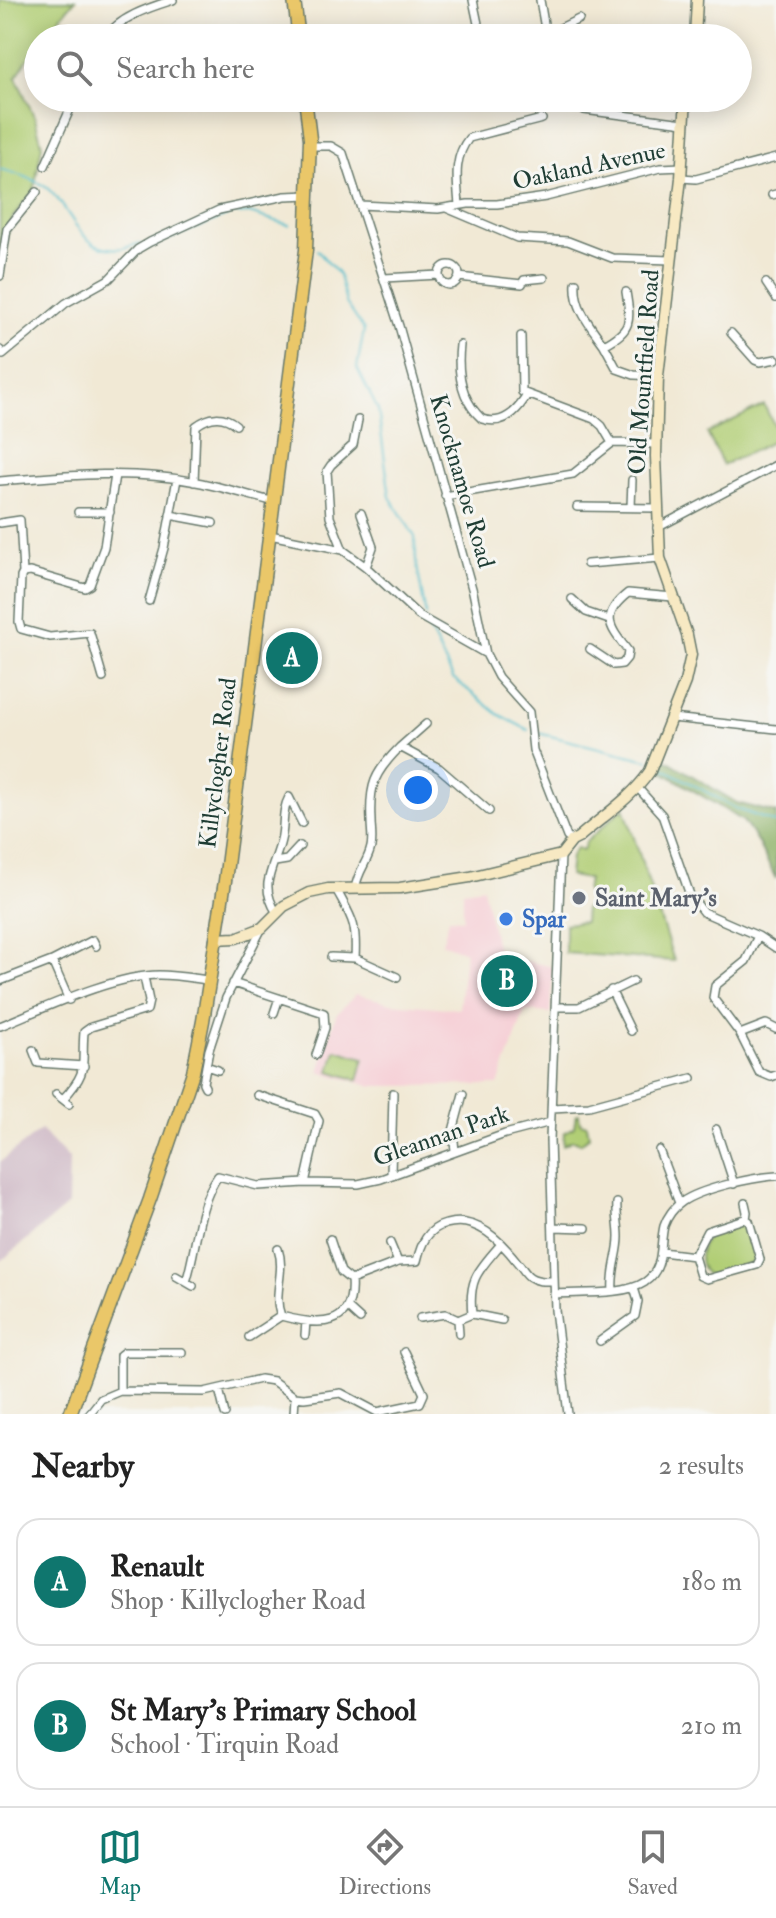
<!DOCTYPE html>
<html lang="en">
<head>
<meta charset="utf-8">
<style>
	body { margin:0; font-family:"IM FELL Double Pica",serif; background:#f6f6f6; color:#222 }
	.you { position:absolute; left:418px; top:790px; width:28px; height:28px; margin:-20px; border:6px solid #fff; border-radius:50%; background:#1a73e8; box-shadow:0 0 0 12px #1a73e833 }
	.badge { display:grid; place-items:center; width:52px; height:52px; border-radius:50%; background:#0f766e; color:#fff; font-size:26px; font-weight:700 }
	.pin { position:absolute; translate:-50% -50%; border:4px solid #fff; box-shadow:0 2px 8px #0006 }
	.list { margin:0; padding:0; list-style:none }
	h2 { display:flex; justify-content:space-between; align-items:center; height:104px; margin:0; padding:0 32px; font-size:34px }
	h2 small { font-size:26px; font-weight:400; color:#767676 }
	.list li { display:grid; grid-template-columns:52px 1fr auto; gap:24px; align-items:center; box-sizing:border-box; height:128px; margin:0 16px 16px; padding:0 16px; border:2px solid #e0e0e0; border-radius:24px }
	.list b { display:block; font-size:30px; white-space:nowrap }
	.list p { margin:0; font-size:26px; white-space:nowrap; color:#767676 }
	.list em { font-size:26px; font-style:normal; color:#767676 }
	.icon { flex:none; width:44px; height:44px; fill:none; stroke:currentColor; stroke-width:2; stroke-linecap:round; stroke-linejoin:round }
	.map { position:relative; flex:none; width:776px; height:1414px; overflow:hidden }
	.search { position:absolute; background:#fff; box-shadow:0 4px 20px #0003; left:24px; right:24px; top:24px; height:88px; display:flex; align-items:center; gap:20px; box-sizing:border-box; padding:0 28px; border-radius:44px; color:#767676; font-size:30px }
	.sheet { height:392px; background:#fff }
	nav { display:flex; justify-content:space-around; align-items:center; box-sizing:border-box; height:112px; border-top:2px solid #e0e0e0; background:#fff; font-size:22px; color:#767676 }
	nav a { display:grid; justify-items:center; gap:4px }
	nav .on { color:#0f766e }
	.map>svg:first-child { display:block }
	.built { fill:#f6cfd6 }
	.industrial { fill:#d1bdc9 }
	.green { fill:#b1ce75; stroke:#688654; stroke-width:2 }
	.forest { fill:#8cb166; stroke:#56774d; stroke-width:2 }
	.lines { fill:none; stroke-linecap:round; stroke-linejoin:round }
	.stream { stroke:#50bccb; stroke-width:2 }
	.street-casing { stroke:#68796c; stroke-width:10 }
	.secondary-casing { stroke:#68796c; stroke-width:13 }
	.highway-casing { stroke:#68796c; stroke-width:15 }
	.street { stroke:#fff; stroke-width:7 }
	.secondary { stroke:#f7e9c3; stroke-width:10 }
	.highway { stroke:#eac769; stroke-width:12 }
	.worship-dot { fill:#6b7280; stroke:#f6f6f2; stroke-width:3 }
	.shop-dot { fill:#3f7fe0; stroke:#f6f6f2; stroke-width:3 }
	.labels { text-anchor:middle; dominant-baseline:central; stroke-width:6; stroke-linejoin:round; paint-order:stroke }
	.street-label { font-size:24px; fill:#1f3d34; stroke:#f6f6f2 }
	.worship-label { font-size:24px; font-weight:bold; fill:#5b616d; stroke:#f6f6f2; text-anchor:start }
	.shop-label { font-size:24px; font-weight:bold; fill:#366cbe; stroke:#f6f6f2; text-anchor:start }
</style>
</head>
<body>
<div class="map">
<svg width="776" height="1414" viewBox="0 0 776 1414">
	<rect width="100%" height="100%" fill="#f6f6f2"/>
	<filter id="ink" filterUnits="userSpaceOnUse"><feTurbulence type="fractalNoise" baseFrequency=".0125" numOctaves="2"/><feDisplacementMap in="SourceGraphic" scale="16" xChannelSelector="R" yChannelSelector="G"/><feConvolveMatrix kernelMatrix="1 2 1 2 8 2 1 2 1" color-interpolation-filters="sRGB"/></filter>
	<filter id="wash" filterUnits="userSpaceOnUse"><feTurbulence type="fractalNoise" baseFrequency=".006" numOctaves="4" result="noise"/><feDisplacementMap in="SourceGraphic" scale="32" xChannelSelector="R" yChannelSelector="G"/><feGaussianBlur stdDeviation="1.8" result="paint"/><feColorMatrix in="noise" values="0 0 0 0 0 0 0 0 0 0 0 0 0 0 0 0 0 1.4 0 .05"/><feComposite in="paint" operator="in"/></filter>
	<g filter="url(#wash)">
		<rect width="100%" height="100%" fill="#f1e9d5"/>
		<!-- built -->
		<path class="built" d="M483 887 498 955 553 967 550 1013 525 1011 498 1085 372 1086 319 1072 336 1015 356 994 391 1003 459 1009 465 952 442 943 449 918 463 919V890Z"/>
		<!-- industrial -->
		<path class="industrial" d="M41 1130 69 1159 68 1205 0 1262V1162Z"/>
		<!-- green -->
		<path class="green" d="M0 0H75L43 38H38V44L16 77 35 118 42 145 34 190 13 217 0 257Z
			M764 405 776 429V440L723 465 707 433Z
			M624 807 674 961 565 953V924L584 922 585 908H590L591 895 586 892 588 879 569 876 571 856 576 848 583 850 586 842Z
			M491 969 520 970V984L490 983Z
			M336 1050 364 1058 358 1080 330 1071Z
			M579 1114 580 1123 587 1125 589 1136 581 1143 573 1140 563 1145 564 1133 574 1127 576 1115Z
			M741 1223 746 1225 756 1256 755 1262 709 1276C694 1265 699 1239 715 1231 723 1227 733 1225 741 1223Z"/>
		<!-- forest -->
		<path class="forest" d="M662 757 737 803 776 813V879L757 841 743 821 660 770Z"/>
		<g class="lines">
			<!-- stream -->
			<path class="stream" d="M0 169C16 174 34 178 47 188 75 211 77 254 123 248 129 247 136 244 141 243
				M151 246 231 214 249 213 289 225
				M317 250 339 275 346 303 364 330 357 368 378 410 390 497 415 537 416 561 426 616
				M426 623 453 678 498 714 528 730
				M534 732 648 760
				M658 765 737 809 776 823"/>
		</g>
	</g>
	<g filter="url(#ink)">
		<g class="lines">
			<defs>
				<path id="street" d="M473 0 481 38
					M546 35 579 19
					M619 37 621 38
					M106 38C118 17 151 7 173 0
					M535 38 546 35 540 0
					M584 110 684 123
					M309 146H331L343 153 399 326 473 592 486 654 498 677 529 712 533 750 567 837 572 841
					M45 166 75 98
					M681 178 696 179 776 158
					M772 195 776 194
					M361 205 438 209 468 204H497L546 197 660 168 682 167
					M459 205C457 180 453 158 469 138L542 119
					M446 208 517 238 568 241 612 258 671 260
					M439 275a10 10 0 1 1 20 0a10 10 0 1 1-20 0Z
					M0 276 7 229 37 192
					M459 277 522 284 524 280 544 278
					M384 278 439 275
					M576 283C574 308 590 325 604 345
					M766 283 776 298
					M626 292C631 322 632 330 604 345L617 369 634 375 658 376
					M731 333 755 360 760 362 776 359
					M521 336 522 392 594 419 602 426 612 443 656 444
					M460 345C457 372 461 400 482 419 503 426 517 412 527 395
					M0 350 3 355 66 303 109 279 138 249 150 242 219 210 285 196 309 195
					M0 481C62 476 130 469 191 481 220 486 247 495 275 502
					M194 482 196 426C209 416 223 414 236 425
					M445 496 573 474 612 443
					M577 507 656 508
					M631 507 632 480
					M78 512H110
					M361 513 373 547 366 567
					M170 515 213 523
					M0 523 20 520 23 573
					M657 528 776 465
					M270 535 343 550 366 567 419 616 486 654
					M343 550 330 517 327 471 331 465 353 445 358 420
					M587 564 660 558
					M572 599 586 612 609 620
					M149 601 164 548 177 479
					M590 649 614 665 622 664 627 658 628 651C610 627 599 616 628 593L673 597
					M103 678 90 633 50 637 21 629 19 622 21 577 23 573 30 572 85 588 90 585 104 547 115 475
					M672 718 776 729
					M400 747 426 724
					M637 787 662 815 690 895 703 912 758 936 776 948
					M561 855 550 1140 555 1310 568 1414
					M275 862 287 860 300 846
					M336 889C352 919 357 922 355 958
					M355 889C358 870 368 862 371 847 373 839 371 830 371 821 369 785 374 773 400 747L439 768 489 811
					M277 913C271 904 267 894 268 883 270 869 278 854 281 840 285 825 281 812 289 797L302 823
					M758 936 746 961 715 986 713 998 740 1034 759 1072 771 1077 776 1075
					M331 957 355 958 397 977
					M52 961 93 940 96 946
					M0 981 52 961 69 1000
					M233 983 324 1013 325 1028 316 1055
					M611 990 631 1031
					M557 1007H579L633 981
					M274 1013 279 998
					M0 1026C42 1009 114 975 159 975 175 975 192 978 208 980
					M740 1034 766 1024 776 1029
					M33 1050 38 1063 84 1066
					M206 1066 218 1070
					M205 1087 203 1083 209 1050 226 998 262 928
					M56 1094 69 1104
					M257 1095 315 1114 319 1121 305 1183
					M63 1099C90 1070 81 1067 84 1032L91 1027 147 1010 149 1001 144 977
					M552 1108 589 1106 692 1078
					M716 1129 734 1184
					M659 1150 679 1203
					M455 1151 453 1131 463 1094
					M391 1175 393 1093
					M745 1203 747 1212 746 1219
					M553 1227 586 1228
					M330 1239 341 1272 351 1280 398 1262 417 1261C421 1244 427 1229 446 1224 476 1215 501 1241 518 1263 522 1267 525 1274 530 1277 537 1282 546 1281 554 1281
					M390 1243 398 1262
					M278 1249C286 1272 272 1294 281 1316
					M662 1252 694 1256 700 1276 707 1279 757 1265 760 1259 749 1221 744 1219 707 1231 694 1256
					M176 1276 193 1286
					M186 1282C197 1248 197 1206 218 1176L258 1186 305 1183 358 1184 381 1179 505 1134 551 1122
					M613 1291C611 1269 619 1255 619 1237 619 1225 616 1215 617 1203
					M554 1294C579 1292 624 1296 645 1282 665 1268 659 1247 664 1226 667 1217 674 1207 682 1202 700 1189 753 1177 776 1176
					M349 1309 360 1319
					M472 1314C468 1278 479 1270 501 1244
					M420 1318 445 1314 458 1320 472 1314 502 1320
					M458 1320 459 1334
					M305 1335 306 1321
					M249 1337 281 1316C318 1326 355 1329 351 1280
					M600 1341 635 1316 638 1301 634 1288
					M219 1389 225 1414
					M120 1391V1355L124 1352H182
					M89 1414 101 1399 120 1391 204 1392 260 1379 273 1381 295 1397 304 1398 341 1393 377 1412 420 1403 424 1394 404 1352
					M294 1414 295 1397"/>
				<path id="secondary" d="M695 38 697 0
					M215 939 236 938 262 928 284 906 309 893 328 889 400 888 470 877 561 855 572 841 578 838C602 817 632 798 650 771L685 682 691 655 687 635 660 558 656 456 658 376 681 178 686 98"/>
				<path id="highway" d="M294 0 299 38
					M70 1414 150 1199 193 1072 203 1021 225 881 306 250 310 139 305 98"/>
			</defs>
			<!-- street casing -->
			<use href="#street" class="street-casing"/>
			<!-- secondary casing -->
			<use href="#secondary" class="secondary-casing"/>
			<!-- highway casing -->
			<use href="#highway" class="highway-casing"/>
			<!-- street -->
			<use href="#street" class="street"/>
			<!-- secondary -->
			<use href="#secondary" class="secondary"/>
			<!-- highway -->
			<use href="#highway" class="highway"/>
		</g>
	</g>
	<!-- markers -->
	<circle class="worship-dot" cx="579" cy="898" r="8"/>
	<circle class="shop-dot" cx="506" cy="919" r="8"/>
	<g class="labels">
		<!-- street labels -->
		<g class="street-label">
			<text transform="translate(589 166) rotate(-12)">Oakland Avenue</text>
			<text transform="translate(644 372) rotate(-86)">Old Mountfield Road</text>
			<text transform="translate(462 481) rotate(74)">Knocknamoe Road</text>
			<text transform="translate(218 763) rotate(-83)">Killyclogher Road</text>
			<text transform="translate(441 1136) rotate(-19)">Gleannan Park</text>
		</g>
		<!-- worship labels -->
		<g class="worship-label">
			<text x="595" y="898">Saint Mary's</text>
		</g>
		<!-- shop labels -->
		<g class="shop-label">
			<text x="522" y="919">Spar</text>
		</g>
	</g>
</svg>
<div class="you"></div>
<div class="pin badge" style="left:292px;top:658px">A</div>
<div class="pin badge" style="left:507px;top:981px">B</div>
<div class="search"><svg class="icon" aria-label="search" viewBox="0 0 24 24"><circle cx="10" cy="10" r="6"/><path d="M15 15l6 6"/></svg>Search here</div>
</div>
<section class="sheet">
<h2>Nearby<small>2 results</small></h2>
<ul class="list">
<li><span class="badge">A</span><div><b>Renault</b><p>Shop · Killyclogher Road</p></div><em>180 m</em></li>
<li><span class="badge">B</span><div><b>St Mary's Primary School</b><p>School · Tirquin Road</p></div><em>210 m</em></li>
</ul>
</section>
<nav>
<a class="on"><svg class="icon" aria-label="map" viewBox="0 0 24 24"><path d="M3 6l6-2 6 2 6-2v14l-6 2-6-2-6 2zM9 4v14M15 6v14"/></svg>Map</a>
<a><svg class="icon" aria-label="directions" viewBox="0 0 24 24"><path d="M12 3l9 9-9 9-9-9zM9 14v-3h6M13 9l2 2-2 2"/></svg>Directions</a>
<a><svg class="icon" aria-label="saved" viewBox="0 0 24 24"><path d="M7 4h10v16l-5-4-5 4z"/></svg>Saved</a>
</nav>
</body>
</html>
